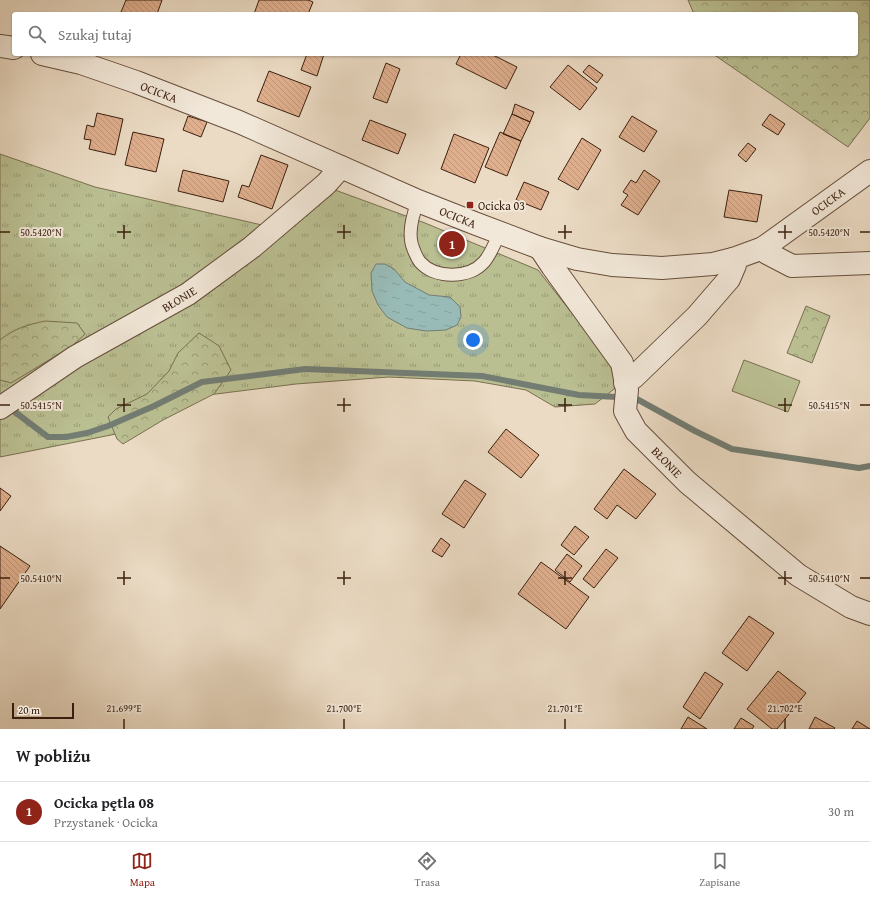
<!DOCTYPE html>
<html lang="pl">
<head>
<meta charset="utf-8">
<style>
	body { margin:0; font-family:"Gentium Book Plus",serif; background:#f2f2f2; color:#202124 }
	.scale { position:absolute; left:12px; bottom:10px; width:62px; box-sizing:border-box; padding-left:4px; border:2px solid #3b1f0e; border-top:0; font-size:11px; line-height:14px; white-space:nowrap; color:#3b1f0e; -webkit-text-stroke:3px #f2e8d9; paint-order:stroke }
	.you { position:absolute; left:473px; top:340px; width:14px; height:14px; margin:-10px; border:3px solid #fff; border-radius:50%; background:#1a73e8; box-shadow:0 0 0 6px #1a73e833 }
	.badge { display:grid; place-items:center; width:26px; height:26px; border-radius:50%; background:#8f2418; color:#fff; font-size:13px; font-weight:700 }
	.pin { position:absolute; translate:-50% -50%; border:2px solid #fff; box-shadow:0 1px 4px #0006 }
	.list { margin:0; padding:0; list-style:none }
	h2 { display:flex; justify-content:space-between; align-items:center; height:52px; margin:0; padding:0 16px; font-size:17px }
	h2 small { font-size:13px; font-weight:400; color:#757577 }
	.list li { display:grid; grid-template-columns:26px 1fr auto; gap:12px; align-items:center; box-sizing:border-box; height:60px; padding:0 16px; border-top:1px solid #e0e0e0 }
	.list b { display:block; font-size:15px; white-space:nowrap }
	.list p { margin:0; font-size:13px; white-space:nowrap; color:#757577 }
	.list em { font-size:13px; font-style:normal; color:#757577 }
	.icon { flex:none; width:22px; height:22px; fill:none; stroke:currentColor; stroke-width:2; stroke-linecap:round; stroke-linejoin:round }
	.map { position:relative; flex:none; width:870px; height:729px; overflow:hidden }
	.search { position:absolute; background:#fff; box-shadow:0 1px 3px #0004; left:12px; right:12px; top:12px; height:44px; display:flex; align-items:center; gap:10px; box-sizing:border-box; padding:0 14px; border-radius:4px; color:#757577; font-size:15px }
	.sheet { height:112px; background:#fff }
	nav { display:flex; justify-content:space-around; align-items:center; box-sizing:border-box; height:56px; border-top:1px solid #e0e0e0; background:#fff; font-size:11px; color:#757577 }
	nav a { display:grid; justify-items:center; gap:2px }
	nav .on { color:#8f2418 }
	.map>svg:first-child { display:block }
	.grass { fill:url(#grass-tufts); stroke:#7a6f50 }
	.forest { fill:url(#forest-crowns); stroke:#7a6f50 }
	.garden { fill:#babf92; stroke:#7a6f50 }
	.water { fill:url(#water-ripples); stroke:#737d73 }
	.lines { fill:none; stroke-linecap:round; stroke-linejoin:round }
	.stream { stroke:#737d73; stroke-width:6 }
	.building { fill:url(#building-back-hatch); stroke:#3b1f0e }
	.service-casing { stroke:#674e3c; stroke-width:14 }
	.minor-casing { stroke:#674e3c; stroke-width:24 }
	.tertiary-casing { stroke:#674e3c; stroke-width:24 }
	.service { stroke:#f2e8d9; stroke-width:12 }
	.minor { stroke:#f2e8d9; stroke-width:22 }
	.tertiary { stroke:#f2e8d9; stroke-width:22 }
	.ticks { fill:none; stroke:#3b1f0e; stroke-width:1.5 }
	.poi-dot { fill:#8f2418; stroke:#f2e8d9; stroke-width:1.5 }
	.labels { text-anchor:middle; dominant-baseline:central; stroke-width:4; stroke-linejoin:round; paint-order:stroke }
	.street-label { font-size:12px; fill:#3b1f0e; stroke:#f2e8d9 }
	.poi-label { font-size:12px; fill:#3b1f0e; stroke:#f2e8d9; text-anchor:start }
	.ticks-label { font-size:10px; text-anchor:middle; fill:#3b1f0e; stroke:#f2e8d9; stroke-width:4; stroke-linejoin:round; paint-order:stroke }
</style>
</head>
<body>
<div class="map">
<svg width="870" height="729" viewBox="0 0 870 729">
	<defs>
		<pattern id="grass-tufts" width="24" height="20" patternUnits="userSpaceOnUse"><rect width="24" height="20" fill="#babf92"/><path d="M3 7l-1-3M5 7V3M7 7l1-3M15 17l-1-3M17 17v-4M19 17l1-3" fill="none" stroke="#989b76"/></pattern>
		<pattern id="forest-crowns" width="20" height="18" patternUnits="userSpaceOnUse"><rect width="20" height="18" fill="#babf92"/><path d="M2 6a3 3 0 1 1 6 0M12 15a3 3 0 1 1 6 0" fill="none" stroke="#989b76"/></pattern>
		<pattern id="water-ripples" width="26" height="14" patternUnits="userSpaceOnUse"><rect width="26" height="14" fill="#98bbb7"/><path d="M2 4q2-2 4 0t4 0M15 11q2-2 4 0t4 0" fill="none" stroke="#84a09c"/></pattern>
		<pattern id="building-back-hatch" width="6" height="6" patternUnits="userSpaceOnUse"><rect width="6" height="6" fill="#dfaf8e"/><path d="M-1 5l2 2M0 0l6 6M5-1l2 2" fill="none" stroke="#c09679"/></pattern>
	</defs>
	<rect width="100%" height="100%" fill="#ebdbc4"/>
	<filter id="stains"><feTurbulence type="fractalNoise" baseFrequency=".005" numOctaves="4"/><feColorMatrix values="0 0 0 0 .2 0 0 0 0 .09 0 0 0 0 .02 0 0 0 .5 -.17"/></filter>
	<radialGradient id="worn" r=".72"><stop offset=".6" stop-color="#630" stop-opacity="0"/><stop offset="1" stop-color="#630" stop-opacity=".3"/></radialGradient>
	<!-- grass -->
	<path class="grass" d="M0 154 95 187 262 225 316 183 425 223 538 270 608 359 618 386 595 404 555 407 526 390 475 381 389 377 296 384 192 397 116 434 0 457Z"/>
	<!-- forest -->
	<path class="forest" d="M688 0H870V118L848 147 713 54H856V14H694Z
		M806 306 830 316 812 363 787 353Z
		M45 321 77 323 85 334 72 346 11 383 0 380V340C15 328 27 325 45 321Z
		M199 333 210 340 219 346 231 370 214 394 163 420 123 444 117 439 108 417 116 409 147 394 169 371 178 353Z"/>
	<!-- garden -->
	<path class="garden" d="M744 360 800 381 788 412 732 391Z"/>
	<!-- water -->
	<path class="water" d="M376 264H385L394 269 405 282 429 295 450 297 460 307 461 317 457 325 446 330 426 331 407 328 387 317 378 305 372 291 371 273Z"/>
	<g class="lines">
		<!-- stream -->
		<path class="stream" d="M635 398 695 431 732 449 859 468 870 466
			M11 409 48 437H66L87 433 108 426 154 406 202 382 305 369 482 376 579 395 617 397"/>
	</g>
	<!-- building -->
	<path class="building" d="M126 0H162L157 14H127L121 12Z
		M259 0H308L313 2 308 14H254Z
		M307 54H324L317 76 301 70Z
		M461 54H491L517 67 506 89 456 64Z
		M386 63 400 69 387 103 373 98Z
		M568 65 597 88 580 110 550 87Z
		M589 65 603 75 597 83 583 72Z
		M269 71 311 87 299 117 257 101Z
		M515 104 534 112 530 122 512 114Z
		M97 113 123 119 115 155 89 149 91 140 84 139 87 125 94 127Z
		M512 114 530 122 521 141 503 134Z
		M770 114 785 124 778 135 762 125Z
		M188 116 207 122 201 137 183 130Z
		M632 116 657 131 644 152 619 137Z
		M370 120 406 134 398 154 362 140Z
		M133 132 164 139 156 172 125 165Z
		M500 132 521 141 507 176 485 167Z
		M454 134 489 148 475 183 441 169Z
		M582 138 601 150 578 190 558 179Z
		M748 143 756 149 746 162 738 155Z
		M261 155 288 165 272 209 238 197 242 185 249 187Z
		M183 170 229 181 223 202 178 191Z
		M644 170 660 181 638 215 621 205 628 195 623 192 631 180 636 183Z
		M524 182 549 192 541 210 516 200Z
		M729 190 762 195 757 222 724 217Z
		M506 429 539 455 521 478 488 452Z
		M624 469 656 494 636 519 617 505 607 519 594 509Z
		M465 480 486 494 464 528 442 514Z
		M0 488 11 496 0 511Z
		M575 526 589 537 574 555 561 545Z
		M441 538 450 545 442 557 432 551Z
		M0 546 30 566 0 609Z
		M606 549 618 558 594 588 583 579Z
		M567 554 582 566 570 582 555 570Z
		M541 562 589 597 566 629 518 594Z
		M749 616 774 633 747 671 722 653Z
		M778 671 806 693 777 729H772L747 709Z
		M705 672 723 684 700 719 683 707Z
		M688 717 707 729H681Z
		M815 717 835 728 834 729H809Z
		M741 718 754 726 752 729H734Z
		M857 721 870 729H852Z"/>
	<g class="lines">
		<defs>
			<path id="service" d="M418 201C413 214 408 231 412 245 414 251 416 257 420 262 435 279 469 279 484 262 491 254 495 242 500 233"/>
			<path id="minor" d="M540 248 552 266 622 363 627 390 625 411 636 431 687 482 798 575 851 607 870 614
				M763 248 767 253 792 266 870 263
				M625 383 634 377 697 316 729 279 735 265 733 259
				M0 408 75 357 188 294 252 247 326 184 341 167"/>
			<path id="tertiary" d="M0 46 14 48
				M42 54 81 63 136 82 239 122 418 201 474 223 540 248 577 259 612 265 662 268 713 264 733 259 763 248 870 171"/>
		</defs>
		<!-- service casing -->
		<use href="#service" class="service-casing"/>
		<!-- minor casing -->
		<use href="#minor" class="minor-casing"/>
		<!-- tertiary casing -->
		<use href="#tertiary" class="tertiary-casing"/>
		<!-- service -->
		<use href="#service" class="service"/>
		<!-- minor -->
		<use href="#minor" class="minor"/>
		<!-- tertiary -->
		<use href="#tertiary" class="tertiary"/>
	</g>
	<!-- ticks -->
	<path class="ticks" d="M124 225V239M344 225V239M565 225V239M785 225V239M0 232H10M117 232H131M337 232H351M558 232H572M778 232H792M860 232H870M124 398V412M344 398V412M565 398V412M785 398V412M0 405H10M117 405H131M337 405H351M558 405H572M778 405H792M860 405H870M124 571V585M344 571V585M565 571V585M785 571V585M0 578H10M117 578H131M337 578H351M558 578H572M778 578H792M860 578H870M124 719V729M344 719V729M565 719V729M785 719V729"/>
	<!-- markers -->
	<rect class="poi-dot" x="466" y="201" width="8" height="8" rx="2"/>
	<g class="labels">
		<!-- street labels -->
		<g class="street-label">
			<text transform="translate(159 92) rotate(21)">OCICKA</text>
			<text transform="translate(828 201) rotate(-36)">OCICKA</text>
			<text transform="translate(458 217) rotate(22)">OCICKA</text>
			<text transform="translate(179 299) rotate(-31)">BŁONIE</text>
			<text transform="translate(667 462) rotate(46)">BŁONIE</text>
		</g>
		<!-- poi labels -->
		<g class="poi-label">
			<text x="478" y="205">Ocicka 03</text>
		</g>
	</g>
	<g class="ticks-label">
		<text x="41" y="236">50.5420°N</text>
		<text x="829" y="236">50.5420°N</text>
		<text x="41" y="409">50.5415°N</text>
		<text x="829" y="409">50.5415°N</text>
		<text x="41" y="582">50.5410°N</text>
		<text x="829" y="582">50.5410°N</text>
		<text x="124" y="712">21.699°E</text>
		<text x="344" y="712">21.700°E</text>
		<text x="565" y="712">21.701°E</text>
		<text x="785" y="712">21.702°E</text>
	</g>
	<rect width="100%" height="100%" filter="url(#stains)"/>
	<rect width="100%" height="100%" fill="url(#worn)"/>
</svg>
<div class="scale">20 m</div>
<div class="you"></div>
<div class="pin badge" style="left:452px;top:244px">1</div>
<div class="search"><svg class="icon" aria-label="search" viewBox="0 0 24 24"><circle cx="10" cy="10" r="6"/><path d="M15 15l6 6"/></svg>Szukaj tutaj</div>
</div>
<section class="sheet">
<h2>W pobliżu<small></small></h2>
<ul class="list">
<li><span class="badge">1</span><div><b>Ocicka pętla 08</b><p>Przystanek · Ocicka</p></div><em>30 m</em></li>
</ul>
</section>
<nav>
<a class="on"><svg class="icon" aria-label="map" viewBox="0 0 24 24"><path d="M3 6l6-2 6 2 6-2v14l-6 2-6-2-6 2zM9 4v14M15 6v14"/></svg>Mapa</a>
<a><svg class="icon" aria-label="directions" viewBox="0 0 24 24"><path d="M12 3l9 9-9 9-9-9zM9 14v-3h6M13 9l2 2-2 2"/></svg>Trasa</a>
<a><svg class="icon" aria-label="saved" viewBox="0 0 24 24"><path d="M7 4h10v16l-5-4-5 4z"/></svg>Zapisane</a>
</nav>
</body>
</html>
